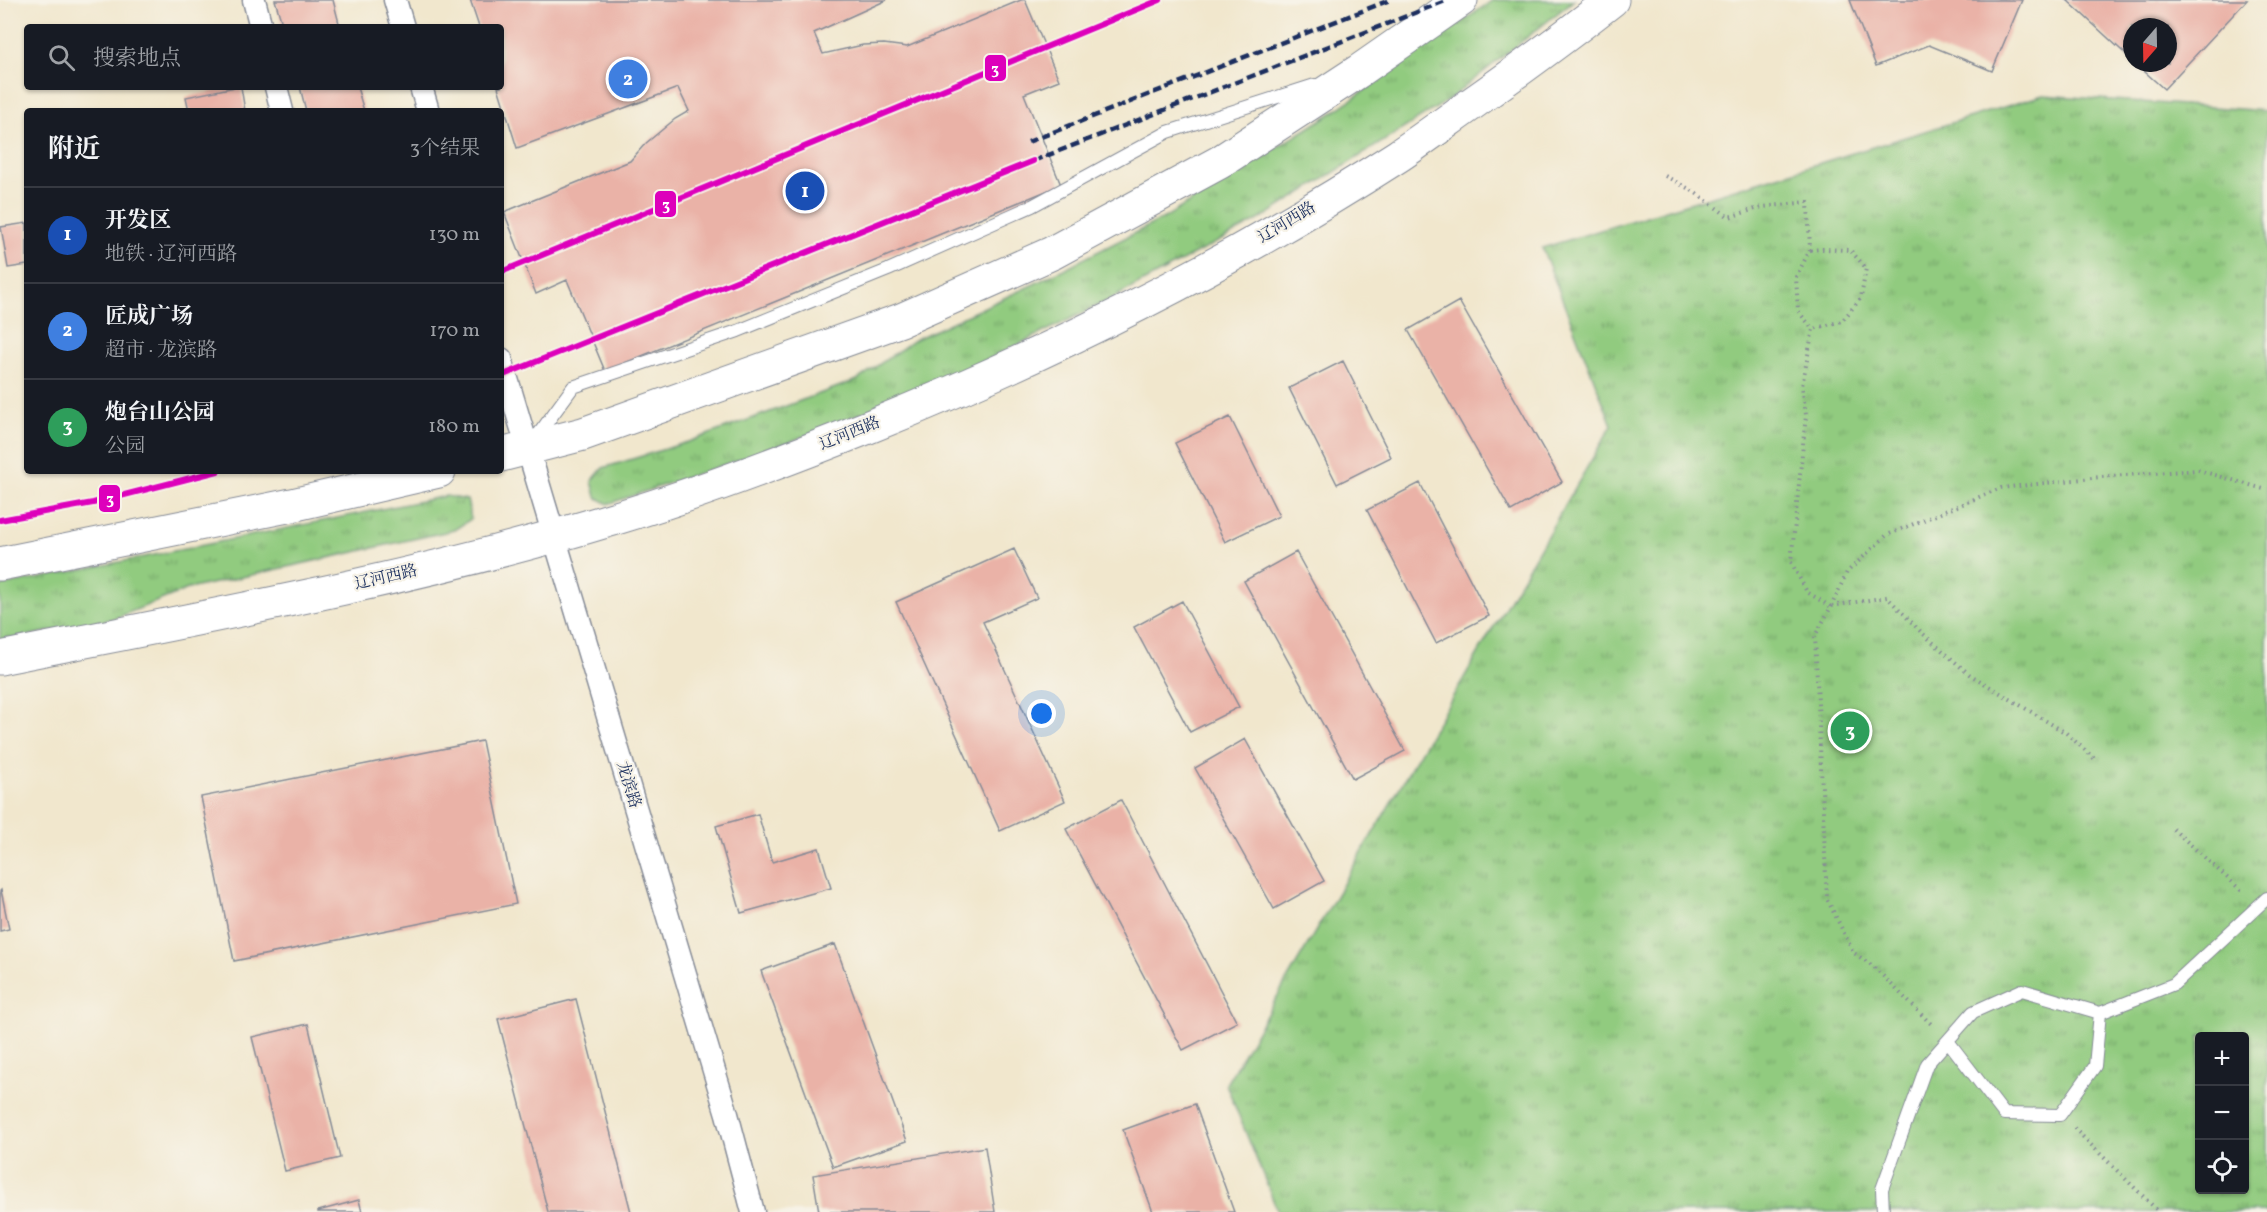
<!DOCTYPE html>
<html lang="zh">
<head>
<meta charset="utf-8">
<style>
	body { margin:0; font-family:Vollkorn,"Noto Serif SC",serif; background:#20242c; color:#f1f3f6 }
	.controls { position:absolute; right:18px; bottom:18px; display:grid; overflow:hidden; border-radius:6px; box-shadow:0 2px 4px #0004 }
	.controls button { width:54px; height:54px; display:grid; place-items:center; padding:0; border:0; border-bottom:2px solid #363941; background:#171b24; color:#f1f3f6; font:30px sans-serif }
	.compass { position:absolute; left:2123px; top:18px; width:54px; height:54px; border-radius:50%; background:#171b24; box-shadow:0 2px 4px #0004; rotate:200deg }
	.you { position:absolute; left:1042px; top:714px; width:21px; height:21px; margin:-15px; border:4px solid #fff; border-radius:50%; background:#1a73e8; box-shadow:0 0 0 9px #1a73e833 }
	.badge { display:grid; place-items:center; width:39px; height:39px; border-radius:50%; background:#1a73e8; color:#fff; font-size:20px; font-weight:700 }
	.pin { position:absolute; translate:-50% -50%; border:3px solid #fff; box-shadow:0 2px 6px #0006 }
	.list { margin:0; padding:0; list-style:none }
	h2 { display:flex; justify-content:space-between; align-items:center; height:78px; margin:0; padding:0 24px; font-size:26px }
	h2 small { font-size:20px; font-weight:400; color:#9ea1a6 }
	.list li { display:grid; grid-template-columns:39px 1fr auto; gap:18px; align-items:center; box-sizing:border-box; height:96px; padding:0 24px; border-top:2px solid #363941 }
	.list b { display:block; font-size:22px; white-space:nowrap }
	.list p { margin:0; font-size:20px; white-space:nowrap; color:#9ea1a6 }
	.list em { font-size:20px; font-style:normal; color:#9ea1a6 }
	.icon { flex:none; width:33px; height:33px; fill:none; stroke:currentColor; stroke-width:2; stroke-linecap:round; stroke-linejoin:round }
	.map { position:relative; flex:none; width:2267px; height:1212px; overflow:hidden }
	.search { position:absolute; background:#171b24; box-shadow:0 2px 4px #0004; left:24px; top:24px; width:480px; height:66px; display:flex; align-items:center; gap:15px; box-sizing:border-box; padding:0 21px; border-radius:6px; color:#9ea1a6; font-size:22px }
	.panel { position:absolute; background:#171b24; box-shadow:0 2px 4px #0004; left:24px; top:108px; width:480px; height:366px; border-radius:6px }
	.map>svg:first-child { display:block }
	.grass { fill:url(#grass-tufts); stroke:#567d6e; stroke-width:1.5; fill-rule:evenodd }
	.building { fill:#eab2a7 }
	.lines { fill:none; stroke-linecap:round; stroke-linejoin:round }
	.lane-casing { stroke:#868b96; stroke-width:14 }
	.street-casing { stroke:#868b96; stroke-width:25 }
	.secondary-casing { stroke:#868b96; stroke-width:35 }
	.path { stroke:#868b96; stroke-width:4; stroke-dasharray:1.5 4.5; stroke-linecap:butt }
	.lane { stroke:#fff; stroke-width:12 }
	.street { stroke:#fff; stroke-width:22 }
	.secondary { stroke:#fff; stroke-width:33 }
	.rail { stroke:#1b2f5e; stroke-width:4.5; stroke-dasharray:9 4.5; stroke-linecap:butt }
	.metro-1-casing { stroke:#f7f3e8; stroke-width:10 }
	.metro-1 { stroke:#d0b; stroke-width:6 }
	.labels { text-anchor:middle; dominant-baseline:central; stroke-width:4.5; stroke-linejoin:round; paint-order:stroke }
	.street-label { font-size:16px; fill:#1b2f5e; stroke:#f7f3e8 }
	.line-badge { stroke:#f7f3e8; stroke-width:2 }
	.badge-label { font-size:16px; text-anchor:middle; font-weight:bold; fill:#fff }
</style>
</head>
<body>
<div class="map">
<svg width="2267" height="1212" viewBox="0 0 2267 1212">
	<defs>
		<pattern id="grass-tufts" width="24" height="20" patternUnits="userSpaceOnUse" patternTransform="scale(1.5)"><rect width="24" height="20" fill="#91cb7f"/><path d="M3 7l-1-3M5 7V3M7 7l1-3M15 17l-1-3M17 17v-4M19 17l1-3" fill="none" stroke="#76a56b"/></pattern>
	</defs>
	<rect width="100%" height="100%" fill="#f7f3e8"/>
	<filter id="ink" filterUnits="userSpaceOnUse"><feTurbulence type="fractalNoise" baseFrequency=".0167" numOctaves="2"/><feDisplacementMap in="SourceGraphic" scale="12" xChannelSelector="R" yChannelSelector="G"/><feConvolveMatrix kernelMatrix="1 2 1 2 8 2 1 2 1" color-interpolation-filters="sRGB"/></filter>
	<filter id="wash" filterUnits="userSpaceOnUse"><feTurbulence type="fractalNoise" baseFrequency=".008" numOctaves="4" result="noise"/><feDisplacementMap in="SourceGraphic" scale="24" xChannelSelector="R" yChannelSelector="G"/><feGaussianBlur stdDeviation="1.35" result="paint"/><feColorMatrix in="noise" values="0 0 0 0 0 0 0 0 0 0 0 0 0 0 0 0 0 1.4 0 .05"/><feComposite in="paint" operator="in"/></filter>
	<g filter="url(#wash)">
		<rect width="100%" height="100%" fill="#f1e7cd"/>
		<!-- grass -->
		<path class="grass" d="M1493 0H1574L1447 101 1262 218 1111 299 987 360 873 409 779 446 608 504 596 497 592 481 603 468 688 442 857 380 914 340 1034 284 1166 217 1332 113Z
			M2043 95 2267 111V1212H1278L1226 1084 1612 425 1542 248ZM2200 1036H2244V1190H2200Z
			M446 496 467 500 471 519 454 530 188 589 113 619 0 641V586Z"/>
		<g id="blocks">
			<!-- building -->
			<path class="building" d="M275 0H333L340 27H283Z
				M470 0H887L814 33 823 54 863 45 884 44 907 47 1021 0H1025L1059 80 1024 94 1061 185 605 371 567 280 536 294 504 212 630 161 645 144 675 119 689 111 678 88 517 148 498 87H501V27H479Z
				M1850 0H2022L1992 71 1929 45 1876 66Z
				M2067 0H2247L2164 89 2135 63H2168V27H2132V60Z
				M235 87H241L245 111H189L186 97Z
				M300 87H357L364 111H306Z
				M27 223V265L8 268 1 227Z
				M1459 301 1562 482 1511 511 1408 330Z
				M1343 361 1391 457 1337 484 1289 388Z
				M1230 417 1279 516 1225 542 1175 443Z
				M1420 483 1489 616 1436 643 1367 510Z
				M1014 549 1037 598 983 622 1065 801 1000 831 896 602Z
				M1296 552 1405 751 1353 779 1244 581Z
				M1182 601 1239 707 1190 732 1134 627Z
				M1245 739 1324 881 1274 909 1195 768Z
				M482 741 516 904 234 961 201 797Z
				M1121 800 1237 1022 1183 1050 1066 829Z
				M758 814 772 862 819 848 831 888 741 913 716 826Z
				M1 890 9 929 0 931V891Z
				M835 944 907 1141 833 1167 761 971Z
				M576 999 631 1212H548L498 1019Z
				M308 1024 340 1158 285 1171 252 1037Z
				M1195 1104 1234 1212H1153L1123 1130Z
				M985 1147 995 1212H819L813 1175Z
				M359 1200 362 1212H318V1211Z"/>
		</g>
	</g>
	<g filter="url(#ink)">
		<use href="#blocks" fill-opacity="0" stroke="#868b96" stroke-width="1.5"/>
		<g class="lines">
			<defs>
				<path id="lane" d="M535 439 573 387 738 331 888 270 1032 206 1168 132 1315 85
					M1948 1041 2004 1114 2060 1115 2095 1066 2100 1013
					M1883 1212 1882 1189 1927 1064 1973 1012 2022 990 2100 1013 2174 984 2267 898"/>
				<path id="street" d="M254 0 261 27
					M395 0 403 27
					M276 87 282 111
					M421 87 428 111
					M501 359 727 1114 753 1212"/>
				<path id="secondary" d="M501 455 583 434 901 320 1052 253 1220 162 1359 71 1461 0
					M0 564 292 505 439 471
					M0 658C205 617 412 580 613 519 700 493 786 460 871 426 1054 352 1232 263 1398 156 1422 140 1446 122 1470 105 1518 71 1566 36 1612 0"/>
			</defs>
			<!-- lane casing -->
			<use href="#lane" class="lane-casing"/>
			<!-- street casing -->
			<use href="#street" class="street-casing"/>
			<!-- secondary casing -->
			<use href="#secondary" class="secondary-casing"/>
			<!-- path -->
			<path class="path" d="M1665 176 1693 191 1729 217 1762 207 1808 202 1810 250 1796 277 1798 311 1813 329 1802 386 1806 415 1791 562 1807 592 1831 607 1815 636 1827 899 1854 953 1873 966 1933 1026
				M1810 250 1822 249 1850 250 1866 268 1861 298 1842 321 1813 329
				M1832 606 1887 597 1921 632 1969 674 2066 733 2096 760
				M1831 607 1847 572 1887 535 2001 488 2110 476 2198 470 2267 490
				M2173 829 2244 893
				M2074 1128 2159 1212"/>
			<!-- lane -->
			<use href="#lane" class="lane"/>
			<!-- street -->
			<use href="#street" class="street"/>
			<!-- secondary -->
			<use href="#secondary" class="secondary"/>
			<!-- rail -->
			<path class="rail" d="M1028 142 1390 0
				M1033 161 1448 0"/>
			<defs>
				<path id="metro-1" d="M501 272 1160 0
					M501 376 1033 161
					M0 520 93 503 218 471"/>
			</defs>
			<!-- metro-1 casing -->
			<use href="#metro-1" class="metro-1-casing"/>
			<!-- metro-1 -->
			<use href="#metro-1" class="metro-1"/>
		</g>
	</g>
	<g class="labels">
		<!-- street labels -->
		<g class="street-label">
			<text transform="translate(1287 223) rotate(-31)">辽河西路</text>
			<text transform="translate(850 434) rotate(-22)">辽河西路</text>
			<text transform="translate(386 578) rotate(-13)">辽河西路</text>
			<text transform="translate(628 785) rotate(73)">龙滨路</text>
		</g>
	</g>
	<g class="line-badge">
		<rect x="984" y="54" width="23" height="28" rx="6" fill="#d0b"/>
		<rect x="654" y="190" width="23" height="28" rx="6" fill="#d0b"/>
		<rect x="98" y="484" width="23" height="29" rx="6" fill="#d0b"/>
	</g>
	<g class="badge-label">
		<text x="995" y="74">3</text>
		<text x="666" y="210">3</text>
		<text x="110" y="504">3</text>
	</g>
</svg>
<div class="controls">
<button>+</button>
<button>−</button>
<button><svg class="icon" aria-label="locate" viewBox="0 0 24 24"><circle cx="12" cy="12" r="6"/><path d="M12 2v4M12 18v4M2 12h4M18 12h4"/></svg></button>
</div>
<svg class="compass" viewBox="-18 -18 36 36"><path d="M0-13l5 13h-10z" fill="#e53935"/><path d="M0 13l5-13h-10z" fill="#9ea1a6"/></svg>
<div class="you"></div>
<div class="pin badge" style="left:805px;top:191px;background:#1a4fb4">1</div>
<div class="pin badge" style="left:628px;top:79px;background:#3f7fe0">2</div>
<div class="pin badge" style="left:1850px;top:731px;background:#2e9e5b">3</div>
<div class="search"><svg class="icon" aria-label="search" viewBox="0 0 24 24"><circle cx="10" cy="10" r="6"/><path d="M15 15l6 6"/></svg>搜索地点</div>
<section class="panel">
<h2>附近<small>3个结果</small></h2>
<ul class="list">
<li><span class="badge" style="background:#1a4fb4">1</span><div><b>开发区</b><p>地铁 · 辽河西路</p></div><em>130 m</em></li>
<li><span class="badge" style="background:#3f7fe0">2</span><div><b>匠成广场</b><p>超市 · 龙滨路</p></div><em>170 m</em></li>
<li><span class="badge" style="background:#2e9e5b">3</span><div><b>炮台山公园</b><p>公园</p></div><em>180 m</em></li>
</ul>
</section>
</div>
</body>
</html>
